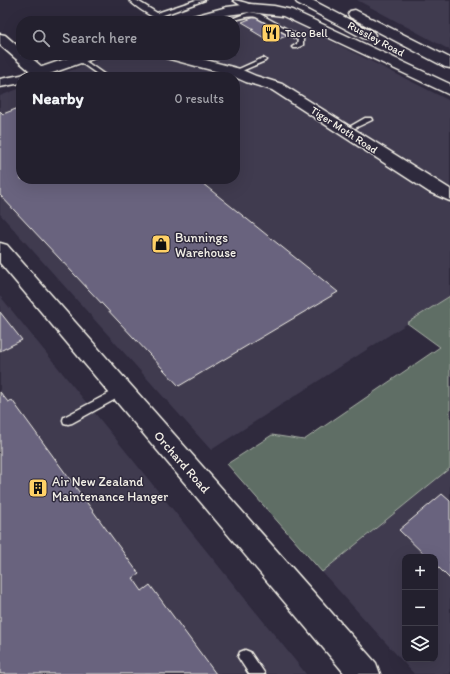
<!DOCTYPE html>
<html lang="en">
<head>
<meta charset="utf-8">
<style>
	body { margin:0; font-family:Itim,sans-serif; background:#2f2d3a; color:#f1f3f6 }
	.controls { position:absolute; right:12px; bottom:12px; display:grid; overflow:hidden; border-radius:8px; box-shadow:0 4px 16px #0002 }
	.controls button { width:36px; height:36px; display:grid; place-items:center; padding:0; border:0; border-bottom:1px solid #403e4a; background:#23202e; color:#f1f3f6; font:20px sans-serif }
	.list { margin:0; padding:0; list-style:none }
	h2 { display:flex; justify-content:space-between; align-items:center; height:52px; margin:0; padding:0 16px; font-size:17px }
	h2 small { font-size:13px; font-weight:400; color:#a3a3aa }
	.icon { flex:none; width:22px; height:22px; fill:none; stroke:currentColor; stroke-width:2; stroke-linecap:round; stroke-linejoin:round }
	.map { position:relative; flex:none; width:450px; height:674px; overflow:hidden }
	.search { position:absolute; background:#23202e; box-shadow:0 4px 16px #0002; left:16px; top:16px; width:224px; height:44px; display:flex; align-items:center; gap:10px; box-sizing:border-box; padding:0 14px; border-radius:16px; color:#a3a3aa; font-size:15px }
	.panel { position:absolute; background:#23202e; box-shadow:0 4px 16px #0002; left:16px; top:72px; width:224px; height:112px; border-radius:16px }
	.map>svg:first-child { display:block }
	.built { fill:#403b50; fill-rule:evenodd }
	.green { fill:#5e6e65; stroke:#a9b0a6 }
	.building { fill:#69647e; stroke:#f4f1e8 }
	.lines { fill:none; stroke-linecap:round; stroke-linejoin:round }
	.service-casing { stroke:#f4f1e8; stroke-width:3 }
	.minor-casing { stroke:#f4f1e8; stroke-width:3 }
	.tertiary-casing { stroke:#f4f1e8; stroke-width:3 }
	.trunk-casing { stroke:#f4f1e8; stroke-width:3 }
	.service { fill:#2f2a3d; fill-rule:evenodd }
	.minor { fill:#2f2a3d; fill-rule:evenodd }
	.tertiary { fill:#2f2a3d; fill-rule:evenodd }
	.trunk { fill:#2f2a3d; fill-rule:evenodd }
	.labels { text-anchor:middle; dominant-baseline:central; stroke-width:3; stroke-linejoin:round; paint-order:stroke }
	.far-poi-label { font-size:11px; fill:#f4f1e8; stroke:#2f2a3d; text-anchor:start }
	.far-street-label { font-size:11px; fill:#f4f1e8; stroke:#2f2a3d }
	.poi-label { font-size:13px; fill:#f4f1e8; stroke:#2f2a3d; text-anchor:start }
	.street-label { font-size:13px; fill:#f4f1e8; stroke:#2f2a3d }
</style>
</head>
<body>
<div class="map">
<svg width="450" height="674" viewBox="0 0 450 674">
	<rect width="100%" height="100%" fill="#2f2a3d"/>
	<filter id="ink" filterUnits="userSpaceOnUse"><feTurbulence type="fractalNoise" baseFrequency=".025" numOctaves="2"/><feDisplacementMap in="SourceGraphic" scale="8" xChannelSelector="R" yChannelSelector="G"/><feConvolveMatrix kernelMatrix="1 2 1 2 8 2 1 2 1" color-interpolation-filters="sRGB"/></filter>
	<g filter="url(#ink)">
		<!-- built -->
		<path class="built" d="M357 0H450V50Z
			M254 11 275 13 450 101V296L211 450 0 214V96L21 88V179H235V77H52L113 55H235V21H208L229 14Z
			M0 296 306 674H0Z
			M450 468V674H414L322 572ZM405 557H435V659H405Z"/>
		<!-- green -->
		<path class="green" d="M450 296V468L322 572 227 464 272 435 304 440 440 347 407 323Z"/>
		<!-- building -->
		<path class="building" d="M257 16 289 35 271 42 251 30 254 29 242 22Z
			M21 107V179H197L338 292 179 386 0 195V111L3 114Z
			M0 312 22 340 0 351Z
			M0 392 8 402 12 400 139 574 133 578 142 591 150 585 216 674H0Z
			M442 494 450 501V579L435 564V557H427L399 530Z"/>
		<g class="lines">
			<defs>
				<path id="service" d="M129 0H136L157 13 196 0H205L161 16 167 21C156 21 137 8 129 0Z
					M233 0C238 0 256 6 260 8L257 10 243 7Z
					M250 12 260 14 303 38V45L297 48H293L292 47 297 44 298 40 256 17C246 15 237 21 226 21Z
					M77 58H81L105 75 100 76 77 60Z
					M263 58 266 60 265 61 237 73 232 72Z
					M365 118H371L372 120 355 128 351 126Z
					M121 387 125 388 126 391 125 394 72 423 68 424 64 423 63 420 64 417Z
					M245 650 250 652 265 674H249L238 657 240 652Z"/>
				<path id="minor" d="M0 34 5 35 21 49V55H28L42 67 77 55H97L95 58 41 77H21V83L0 87V79L21 75 30 71 0 45Z
					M164 55H187L240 69 256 76 282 84 450 189V201L429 192 272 90 246 82 230 75 166 58Z"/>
				<path id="tertiary" d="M0 243 7 245 376 663 380 674H345L0 263Z"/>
				<path id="trunk" d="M295 0H312L373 32 375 35 373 38 368 39 363 38 297 3Z
					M250 4 274 6 292 10 450 84V95L283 16 250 12 227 15 204 21H184L186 18 227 7Z
					M355 10 450 58V68L445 67 350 17 348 14 350 11Z"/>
			</defs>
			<!-- service casing -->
			<use href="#service" class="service-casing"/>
			<!-- minor casing -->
			<use href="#minor" class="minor-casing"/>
			<!-- tertiary casing -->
			<use href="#tertiary" class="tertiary-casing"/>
			<!-- trunk casing -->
			<use href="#trunk" class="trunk-casing"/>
			<!-- service -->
			<use href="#service" class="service"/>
			<!-- minor -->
			<use href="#minor" class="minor"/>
			<!-- tertiary -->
			<use href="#tertiary" class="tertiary"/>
			<!-- trunk -->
			<use href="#trunk" class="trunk"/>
		</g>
	</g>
	<!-- icons -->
	<defs>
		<symbol id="restaurant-square" viewBox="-11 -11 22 22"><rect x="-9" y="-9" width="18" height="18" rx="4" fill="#ffd166" stroke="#2f2a3d"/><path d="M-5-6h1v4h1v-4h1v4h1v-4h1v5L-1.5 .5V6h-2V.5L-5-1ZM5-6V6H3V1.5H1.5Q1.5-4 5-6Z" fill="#111"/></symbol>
		<symbol id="shop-square" viewBox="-11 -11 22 22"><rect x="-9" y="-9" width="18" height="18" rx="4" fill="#ffd166" stroke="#2f2a3d"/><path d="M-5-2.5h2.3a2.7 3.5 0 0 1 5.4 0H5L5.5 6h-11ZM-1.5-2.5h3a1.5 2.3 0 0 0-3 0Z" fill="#111"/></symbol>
		<symbol id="building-square" viewBox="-11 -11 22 22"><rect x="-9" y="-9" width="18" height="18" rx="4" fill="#ffd166" stroke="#2f2a3d"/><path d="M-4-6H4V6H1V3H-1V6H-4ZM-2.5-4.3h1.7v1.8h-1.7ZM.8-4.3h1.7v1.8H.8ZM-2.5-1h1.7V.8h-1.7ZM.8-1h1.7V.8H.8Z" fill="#111"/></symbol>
	</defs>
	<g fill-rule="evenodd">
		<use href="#restaurant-square" x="260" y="22" width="22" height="22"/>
		<use href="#shop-square" x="150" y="233" width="22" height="22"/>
		<use href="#building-square" x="27" y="477" width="22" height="22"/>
	</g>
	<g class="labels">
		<!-- far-poi labels -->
		<g class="far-poi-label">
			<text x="285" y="33">Taco Bell</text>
		</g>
		<!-- far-street labels -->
		<g class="far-street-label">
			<text transform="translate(376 39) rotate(28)">Russley Road</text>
			<text transform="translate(344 130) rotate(33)">Tiger Moth Road</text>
		</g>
		<!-- poi labels -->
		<g class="poi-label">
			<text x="175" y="237">Bunnings<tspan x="175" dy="15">Warehouse</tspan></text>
			<text x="52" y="481">Air New Zealand<tspan x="52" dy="15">Maintenance Hanger</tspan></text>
		</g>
		<!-- street labels -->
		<g class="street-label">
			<text transform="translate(182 462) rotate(49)">Orchard Road</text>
		</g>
	</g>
</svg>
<div class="controls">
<button>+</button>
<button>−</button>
<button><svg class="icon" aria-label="layers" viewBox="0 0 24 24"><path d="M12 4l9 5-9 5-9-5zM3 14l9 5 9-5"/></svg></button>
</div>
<div class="search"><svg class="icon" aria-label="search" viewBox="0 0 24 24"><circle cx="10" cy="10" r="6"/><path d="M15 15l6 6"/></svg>Search here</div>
<section class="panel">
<h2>Nearby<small>0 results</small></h2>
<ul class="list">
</ul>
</section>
</div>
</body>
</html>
